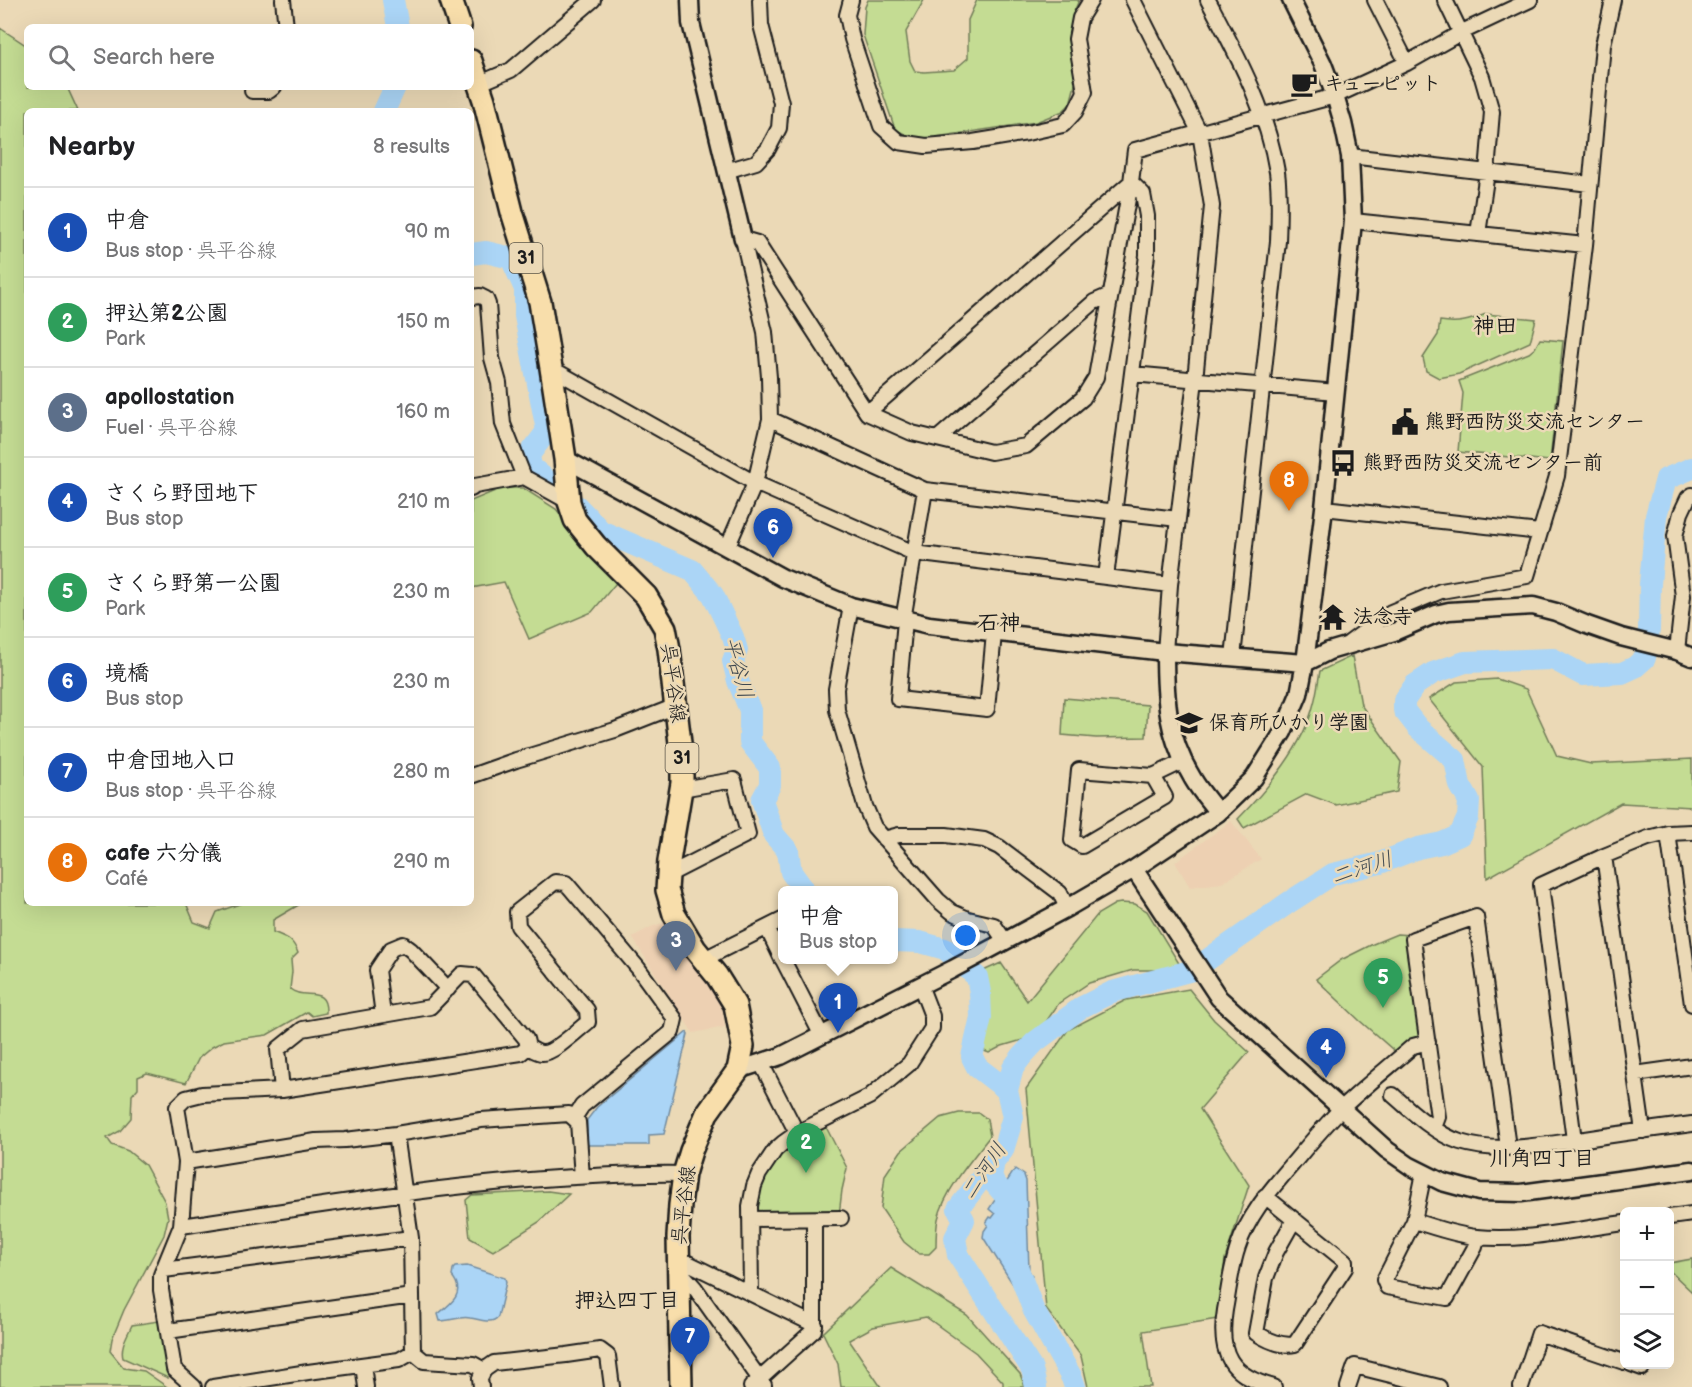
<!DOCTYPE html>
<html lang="en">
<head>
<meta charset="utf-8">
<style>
	body { margin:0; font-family:"Balsamiq Sans","Klee One",sans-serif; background:#f2f2f2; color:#202124 }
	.controls { position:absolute; right:18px; bottom:18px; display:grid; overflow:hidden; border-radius:9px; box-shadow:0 6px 24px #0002 }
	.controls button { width:54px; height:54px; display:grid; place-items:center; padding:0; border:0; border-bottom:2px solid #e0e0e0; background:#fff; color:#202124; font:30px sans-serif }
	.you { position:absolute; left:966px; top:936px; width:21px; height:21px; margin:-15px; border:4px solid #fff; border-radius:50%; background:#1a73e8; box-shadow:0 0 0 9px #1a73e833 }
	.badge { display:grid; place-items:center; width:39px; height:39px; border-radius:50%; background:#0b8043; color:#fff; font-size:20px; font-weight:700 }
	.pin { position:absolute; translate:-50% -50px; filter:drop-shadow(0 2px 3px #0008) }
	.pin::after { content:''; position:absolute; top:32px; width:21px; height:18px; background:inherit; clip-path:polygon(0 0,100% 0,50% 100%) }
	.popup { position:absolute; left:778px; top:886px; width:120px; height:78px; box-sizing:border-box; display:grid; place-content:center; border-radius:9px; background:#fff; filter:drop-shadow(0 2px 4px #0005); font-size:20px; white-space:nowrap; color:#757577 }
	.popup b { font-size:22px; color:#202124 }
	.popup::after { content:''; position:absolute; left:50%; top:100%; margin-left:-12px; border:12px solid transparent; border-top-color:#fff }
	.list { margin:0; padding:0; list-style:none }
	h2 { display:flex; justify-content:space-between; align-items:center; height:78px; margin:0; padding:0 24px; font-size:26px }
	h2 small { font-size:20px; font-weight:400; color:#757577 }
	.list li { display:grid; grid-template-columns:39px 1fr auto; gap:18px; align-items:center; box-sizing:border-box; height:90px; padding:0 24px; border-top:2px solid #e0e0e0 }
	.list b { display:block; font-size:22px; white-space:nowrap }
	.list p { margin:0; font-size:20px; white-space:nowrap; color:#757577 }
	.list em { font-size:20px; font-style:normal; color:#757577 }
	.icon { flex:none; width:33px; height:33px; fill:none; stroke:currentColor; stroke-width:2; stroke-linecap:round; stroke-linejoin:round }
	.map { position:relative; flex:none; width:1692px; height:1387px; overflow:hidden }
	.search { position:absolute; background:#fff; box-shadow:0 6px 24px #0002; left:24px; top:24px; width:450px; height:66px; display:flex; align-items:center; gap:15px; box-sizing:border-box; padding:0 21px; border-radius:9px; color:#757577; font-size:22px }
	.panel { position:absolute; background:#fff; box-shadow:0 6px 24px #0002; left:24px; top:108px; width:450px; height:798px; border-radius:9px }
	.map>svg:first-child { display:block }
	.built { fill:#edd0b2 }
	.green { fill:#c4dc93; stroke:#707c58; stroke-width:1.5 }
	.water { fill:#abd5f6; stroke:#728b9f; stroke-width:1.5 }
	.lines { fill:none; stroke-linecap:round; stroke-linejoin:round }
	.river { stroke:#abd5f6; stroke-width:22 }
	.minor-casing { stroke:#1c1c1c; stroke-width:18 }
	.tertiary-casing { stroke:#1c1c1c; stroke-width:21 }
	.primary-casing { stroke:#1c1c1c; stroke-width:26 }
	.minor { stroke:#ebd9b6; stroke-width:14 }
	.tertiary { stroke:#ebd9b6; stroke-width:16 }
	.primary { stroke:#f8deab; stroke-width:21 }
	.labels { text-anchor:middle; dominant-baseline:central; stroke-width:5; stroke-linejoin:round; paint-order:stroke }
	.shield { fill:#ebd9b6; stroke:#5a554a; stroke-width:1.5 }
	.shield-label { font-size:18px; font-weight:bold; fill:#1c1c1c }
	.poi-label { font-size:20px; font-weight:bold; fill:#1c1c1c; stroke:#ebd9b6; text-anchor:start }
	.street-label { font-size:20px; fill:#1c1c1c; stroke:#ebd9b6 }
	.water-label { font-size:21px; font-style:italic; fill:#404a52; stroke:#ebd9b6 }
	.neighbourhood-label { font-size:21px; font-weight:bold; fill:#1c1c1c; stroke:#ebd9b6 }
	.quarter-label { font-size:22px; font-weight:bold; fill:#1c1c1c; stroke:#ebd9b6 }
</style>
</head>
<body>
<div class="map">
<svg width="1692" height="1387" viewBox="0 0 1692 1387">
	<rect width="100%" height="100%" fill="#ebd9b6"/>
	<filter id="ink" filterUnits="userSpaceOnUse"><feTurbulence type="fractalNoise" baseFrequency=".0167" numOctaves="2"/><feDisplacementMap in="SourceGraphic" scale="12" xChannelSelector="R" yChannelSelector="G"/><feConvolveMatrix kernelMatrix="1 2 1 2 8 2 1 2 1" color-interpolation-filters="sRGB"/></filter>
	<g filter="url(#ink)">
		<!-- built -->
		<path class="built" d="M1231 821 1261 859 1222 883 1190 887 1175 862Z
			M667 922 722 1006 725 1027 693 1033 632 937 653 926Z"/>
		<!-- green -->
		<path class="green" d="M868 0H924L906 32 910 61 915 71 924 72 954 70 968 58V20L977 0H1079L1074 12 1076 81 1070 104 1063 111 1036 122 922 139 912 138 895 129 863 35 865 7Z
			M0 28 27 46V87H67L78 111H27V903H186L194 922 210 928 217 912 242 903H302L273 920V932C287 938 292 938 298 953L291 960 292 972 290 989C304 1001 327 984 326 1013L312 1016 307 1012 267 1035 224 1041 212 1047 199 1058 186 1083 147 1073 138 1077V1088L132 1095 131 1118 120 1131 107 1138 112 1145 128 1151 145 1165 165 1202 168 1218 164 1235 124 1310 112 1339 110 1351 124 1368 144 1371 167 1387H0Z
			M1486 314 1536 319 1530 342 1459 374 1439 378 1426 371 1423 358 1438 335 1440 321C1458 324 1469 321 1486 314Z
			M1540 339 1563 341 1550 461 1458 452 1463 393 1459 381 1529 353 1535 348Z
			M502 488H523L556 509 616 583 592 612 529 639 504 582 471 588V501Z
			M1352 656 1361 705 1401 762 1397 792 1336 805 1307 794 1244 828 1238 819C1268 788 1304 746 1314 703 1317 693 1318 682 1320 671Z
			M1497 679 1526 689 1557 756 1591 764 1692 759V807L1621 803 1487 878 1483 767 1429 699 1456 682Z
			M1064 698 1148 705 1146 737 1096 738 1062 735Z
			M1121 903 1135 904 1147 911 1180 965 1177 970H1133L1089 983 1059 1003 1036 1036 1002 1046 989 1053 984 1051V1031L989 1014 981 972 1001 963 1027 1001 1098 914 1115 904Z
			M1397 934 1410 935 1426 1041 1399 1055 1360 1021 1316 979 1341 960 1373 944Z
			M1189 989 1214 1020 1249 1052 1200 1109 1249 1185 1225 1259 1217 1319 1143 1331 1151 1387H1088L1081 1356 1046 1309 1026 1089 1068 1030 1126 1000Z
			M959 1113H979L987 1119 990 1136C972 1159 945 1190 938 1219 936 1228 936 1238 936 1247L929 1254H919L904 1242 881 1208 885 1175 901 1151 940 1118Z
			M826 1127 847 1168 842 1190 839 1215 756 1216C761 1163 781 1149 826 1127Z
			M548 1191 569 1194 539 1222 493 1251 470 1238 466 1200 472 1195Z
			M1692 1259V1292L1670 1271V1263Z
			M891 1268 967 1315 1020 1374 1025 1387H1003V1382L976 1353 926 1317 873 1327 849 1340 881 1387H841L838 1364 823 1333Z
			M159 1321 168 1378 123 1358C120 1346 127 1336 132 1325Z"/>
		<!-- water -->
		<path class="water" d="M687 1032 688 1034 664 1134 649 1135V1145H587V1120L597 1107Z
			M1015 1169 1024 1175 1026 1181 1029 1270 1032 1276 1014 1286 983 1237 984 1231 988 1225 986 1223 990 1217 992 1218 995 1214 989 1209Z
			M467 1266 505 1278 506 1282 498 1317C491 1325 480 1319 470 1318 460 1316 450 1321 440 1321L438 1314C452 1303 466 1293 452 1276L453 1269 455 1267Z"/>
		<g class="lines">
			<!-- river -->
			<path class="river" d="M393 0 398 27
				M384 111 395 87
				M471 254 486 252 511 258 525 289V316L547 431 529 455 531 467 550 483
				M577 506 601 531 692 570 713 595 733 637 737 650 733 661 738 681 750 710V742L770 768V785L762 800 774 835 788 851 791 872 804 890
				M894 941 920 942 945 949 977 977 980 992 981 1017 972 1057 977 1067 1007 1090
				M994 1160 991 1179 1009 1200 1010 1217
				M1012 1253 1033 1309 1072 1378 1075 1387
				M1036 1387 1032 1369 958 1255 955 1238 964 1220 958 1209 1003 1150 1013 1117 1007 1090 1013 1068 1022 1056 1035 1042 1082 1007 1112 992 1193 970 1288 903 1333 874 1380 863 1418 848 1442 843 1460 835 1468 817 1469 801 1460 785 1455 760 1418 728 1404 710V701L1415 685 1433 673 1465 662 1553 659 1583 675 1622 673 1635 667 1645 658 1649 630 1650 584 1656 516 1666 479 1692 468"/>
			<defs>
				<path id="minor" d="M283 0 286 27
					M851 0 847 15 852 39 881 126 899 142 926 146 973 142 1027 133 1063 125 1075 112 1085 92 1076 39 1080 18 1091 0
					M1133 0 1200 133 1212 206 1195 380 1170 585 1165 652
					M1208 0C1237 55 1267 109 1277 172 1280 194 1279 218 1278 241L1233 657
					M1375 0 1407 63
					M1445 0 1482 77 1492 112 1487 172 1478 234
					M478 84 511 70 593 0
					M252 91H269L274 87
					M1350 156 1590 184
					M726 171 756 162 768 149 779 128 781 103 761 25 760 0
					M1353 221 1585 245
					M743 239 757 243 867 413 912 433 991 452 1026 446 1083 398 1096 377 1131 182 1135 150 1335 96 1407 63 1462 32 1530 0
					M471 297 480 296 486 299 488 304 492 358 499 383 503 424 524 477
					M551 368 755 483 914 553 1170 585
					M1132 374 1336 392
					M867 413 1131 182
					M770 419 925 490 1178 519
					M937 439 1094 302 1110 295
					M471 489 475 486 524 477 569 502
					M1324 508 1540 532
					M727 548 755 483 770 419 769 377 765 332 743 239
					M1106 577 1147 255V216L1143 194 1131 182
					M851 606 836 689 837 710 865 806 874 827 938 900 952 912 968 919 994 925 1005 941
					M903 620 925 490
					M905 620 898 699 987 709 994 633
					M1349 643 1391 612 1441 591 1527 576 1557 476 1585 245 1603 45 1613 0
					M1677 651 1683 596 1675 536 1681 513 1688 498 1692 495
					M471 776 516 760 615 730 676 706
					M1153 776 1165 797 1082 846 1072 840 1079 770 1153 776 1184 761
					M1668 833 1692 1004
					M884 839 899 835H946L984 840 999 847 1060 893 1067 908
					M1604 856 1643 1131
					M668 875 748 834 734 780 681 789
					M767 928 782 959
					M704 959 782 920
					M783 960 822 1036
					M383 1015 377 970 391 949 403 944 411 950 448 989
					M528 1047C532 1049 537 1053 542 1053 553 1054 579 1029 588 1022L587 1010 518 926 517 912 555 882 566 883 638 968 675 1019 672 1032 582 1106 574 1118
					M761 1063 797 1133
					M1635 1074 1692 1066
					M1393 1095C1412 1112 1436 1134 1460 1142 1499 1154 1539 1145 1578 1140 1616 1134 1654 1129 1692 1124
					M1434 1128 1438 1117 1413 939 1476 917 1508 1147
					M1574 1140 1541 885 1604 856 1648 838 1668 833 1692 832
					M186 1162 316 1141 345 1140 396 1134 481 1120 569 1114 578 1122 582 1177
					M1424 1173 1414 1221 1384 1280 1387 1287 1447 1298 1475 1247 1477 1237
					M1265 1196 1345 1261V1268L1295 1344C1283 1347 1267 1340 1256 1333L1266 1278 1276 1252 1294 1220
					M1670 1217 1692 1214
					M751 1219 841 1218
					M1414 1221C1434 1227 1455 1235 1477 1237 1524 1242 1577 1229 1624 1223
					M181 1226C312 1207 443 1184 575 1177 611 1175 647 1173 684 1174
					M678 1258 815 1325
					M678 1269 695 1288 764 1385
					M164 1270 411 1238
					M751 1293 750 1206 754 1186 759 1174 775 1150 783 1143 797 1133 869 1097 909 1064 932 1028V1016L920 985
					M168 1331 412 1296
					M413 1352 424 1361 473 1364 484 1370
					M1631 1364 1642 1368 1643 1364
					M363 1365 366 1387
					M194 1387 174 1369 161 1290V1275L181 1226 186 1162 177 1107 186 1098 202 1094 282 1090 521 1053 528 1047 526 1039 473 975 462 974 430 1007 303 1029 278 1049 282 1090
					M213 1387 308 1372 399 1360 413 1352 411 1238 396 1134
					M481 1387 480 1378 484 1370 494 1363 566 1355 600 1350 608 1356 612 1387
					M751 1387 814 1330V1219
					M1274 1387C1230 1376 1218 1353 1225 1310 1229 1289 1231 1267 1238 1247 1248 1216 1269 1192 1290 1167 1306 1148 1323 1127 1341 1109 1364 1087 1389 1067 1413 1046L1428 1042
					M1348 1387 1355 1366 1439 1387
					M1521 1387 1539 1333 1624 1362"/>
				<path id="tertiary" d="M690 0 691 23 743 239
					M565 459 783 578 851 606 929 625 1165 652 1305 663 1329 651 1394 632 1436 614 1449 611 1533 606 1556 612 1587 625 1621 637 1677 651 1692 657
					M1165 652C1165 700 1167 736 1193 779 1200 791 1210 802 1218 813
					M1134 869 1219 998 1387 1150 1410 1166 1442 1182 1479 1192 1521 1193 1692 1170
					M738 1070 781 1056 953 969 1067 908 1134 869 1218 813 1254 778 1283 732 1299 694 1305 663 1324 508 1353 221 1350 156 1343 123 1335 96 1323 64 1291 0"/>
				<path id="primary" d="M451 0 460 27
					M471 61 484 100 512 212 540 302 551 368 565 459 569 502 575 520 596 546 646 596 665 628 669 649 682 760V783L669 861 667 890 674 914 695 949 717 976 735 1005 743 1046 738 1070 707 1113 691 1151 684 1174 680 1205 678 1237 681 1387"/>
			</defs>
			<!-- minor casing -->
			<use href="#minor" class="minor-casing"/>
			<!-- tertiary casing -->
			<use href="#tertiary" class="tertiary-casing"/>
			<!-- primary casing -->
			<use href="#primary" class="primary-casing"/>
			<!-- minor -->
			<use href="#minor" class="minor"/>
			<!-- tertiary -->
			<use href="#tertiary" class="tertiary"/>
			<!-- primary -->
			<use href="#primary" class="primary"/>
		</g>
	</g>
	<!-- icons -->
	<defs>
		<symbol id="cafe-bare" viewBox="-9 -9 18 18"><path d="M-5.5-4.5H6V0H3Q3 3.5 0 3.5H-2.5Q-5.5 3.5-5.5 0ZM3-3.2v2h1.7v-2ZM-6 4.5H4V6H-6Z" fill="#1c1c1c" stroke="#ebd9b6" stroke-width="2.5" paint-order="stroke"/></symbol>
		<symbol id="civic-bare" viewBox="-9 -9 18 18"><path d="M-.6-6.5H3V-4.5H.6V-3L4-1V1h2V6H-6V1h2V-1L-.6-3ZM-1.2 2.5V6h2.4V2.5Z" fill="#1c1c1c" stroke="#ebd9b6" stroke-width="2.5" paint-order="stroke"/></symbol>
		<symbol id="bus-bare" viewBox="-9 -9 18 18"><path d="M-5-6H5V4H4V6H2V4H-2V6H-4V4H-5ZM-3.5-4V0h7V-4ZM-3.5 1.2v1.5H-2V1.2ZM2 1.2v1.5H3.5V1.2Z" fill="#1c1c1c" stroke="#ebd9b6" stroke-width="2.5" paint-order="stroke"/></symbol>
		<symbol id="temple-bare" viewBox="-9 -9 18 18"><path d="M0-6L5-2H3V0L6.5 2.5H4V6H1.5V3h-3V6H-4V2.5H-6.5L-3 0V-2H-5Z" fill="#1c1c1c" stroke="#ebd9b6" stroke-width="2.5" paint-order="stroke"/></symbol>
		<symbol id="school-bare" viewBox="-9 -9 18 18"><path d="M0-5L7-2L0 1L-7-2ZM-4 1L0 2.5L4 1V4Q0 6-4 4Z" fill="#1c1c1c" stroke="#ebd9b6" stroke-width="2.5" paint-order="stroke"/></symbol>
	</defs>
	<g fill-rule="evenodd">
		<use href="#cafe-bare" x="1285" y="65" width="38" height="38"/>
		<use href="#civic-bare" x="1386" y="403" width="38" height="38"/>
		<use href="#bus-bare" x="1324" y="444" width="38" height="38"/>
		<use href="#temple-bare" x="1314" y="598" width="38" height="38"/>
		<use href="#school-bare" x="1170" y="704" width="38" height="38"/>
	</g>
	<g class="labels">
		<!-- shield labels -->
		<g class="shield">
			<rect x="509.5" y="243" width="33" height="30" rx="4.5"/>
			<rect x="665.5" y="743" width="33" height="30" rx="4.5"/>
		</g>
		<g class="shield-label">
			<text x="526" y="258">31</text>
			<text x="682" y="758">31</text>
		</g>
		<!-- poi labels -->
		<g class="poi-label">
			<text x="1324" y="84">キューピット</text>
			<text x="1425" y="422">熊野西防災交流センター</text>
			<text x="1363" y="463">熊野西防災交流センター前</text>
			<text x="1353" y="617">法念寺</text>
			<text x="1209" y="723">保育所ひかり学園</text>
		</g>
		<!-- street labels -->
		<g class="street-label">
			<text transform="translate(673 683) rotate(82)">呉平谷線</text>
			<text transform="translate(684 1205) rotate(-83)">呉平谷線</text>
		</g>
		<!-- water labels -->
		<g class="water-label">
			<text transform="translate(738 668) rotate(75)">平谷川</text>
			<text transform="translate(1362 868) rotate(-18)">二河川</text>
			<text transform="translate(984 1171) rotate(-56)">二河川</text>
		</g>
		<!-- neighbourhood labels -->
		<g class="neighbourhood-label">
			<text x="1542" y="1158">川角四丁目</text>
			<text x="627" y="1300">押込四丁目</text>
		</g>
		<!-- quarter labels -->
		<g class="quarter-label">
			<text x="1495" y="326">神田</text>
			<text x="999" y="623">石神</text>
		</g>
	</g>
</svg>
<div class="controls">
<button>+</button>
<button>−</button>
<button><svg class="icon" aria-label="layers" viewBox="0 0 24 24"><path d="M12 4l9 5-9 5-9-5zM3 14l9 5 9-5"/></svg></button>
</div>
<div class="you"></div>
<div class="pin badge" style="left:838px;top:1033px;background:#1a4fb4">1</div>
<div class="popup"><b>中倉</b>Bus stop</div>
<div class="pin badge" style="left:806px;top:1173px;background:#2e9e5b">2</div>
<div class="pin badge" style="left:676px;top:971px;background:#5c6f8a">3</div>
<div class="pin badge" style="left:1326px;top:1078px;background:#1a4fb4">4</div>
<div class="pin badge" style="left:1383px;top:1008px;background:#2e9e5b">5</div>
<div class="pin badge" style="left:773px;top:558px;background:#1a4fb4">6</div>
<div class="pin badge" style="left:690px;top:1367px;background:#1a4fb4">7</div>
<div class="pin badge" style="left:1289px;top:511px;background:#e8710a">8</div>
<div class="search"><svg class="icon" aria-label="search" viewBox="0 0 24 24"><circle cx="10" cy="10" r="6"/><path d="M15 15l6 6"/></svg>Search here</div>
<section class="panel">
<h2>Nearby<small>8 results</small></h2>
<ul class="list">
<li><span class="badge" style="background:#1a4fb4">1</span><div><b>中倉</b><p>Bus stop · 呉平谷線</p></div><em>90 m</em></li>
<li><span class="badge" style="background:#2e9e5b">2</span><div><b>押込第2公園</b><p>Park</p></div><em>150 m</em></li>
<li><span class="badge" style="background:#5c6f8a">3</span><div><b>apollostation</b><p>Fuel · 呉平谷線</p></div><em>160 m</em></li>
<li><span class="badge" style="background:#1a4fb4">4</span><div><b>さくら野団地下</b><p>Bus stop</p></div><em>210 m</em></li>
<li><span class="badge" style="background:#2e9e5b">5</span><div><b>さくら野第一公園</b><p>Park</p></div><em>230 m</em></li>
<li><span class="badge" style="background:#1a4fb4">6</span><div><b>境橋</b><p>Bus stop</p></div><em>230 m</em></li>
<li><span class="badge" style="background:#1a4fb4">7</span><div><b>中倉団地入口</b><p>Bus stop · 呉平谷線</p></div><em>280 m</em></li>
<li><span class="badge" style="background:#e8710a">8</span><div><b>cafe 六分儀</b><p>Café</p></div><em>290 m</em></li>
</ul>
</section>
</div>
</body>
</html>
